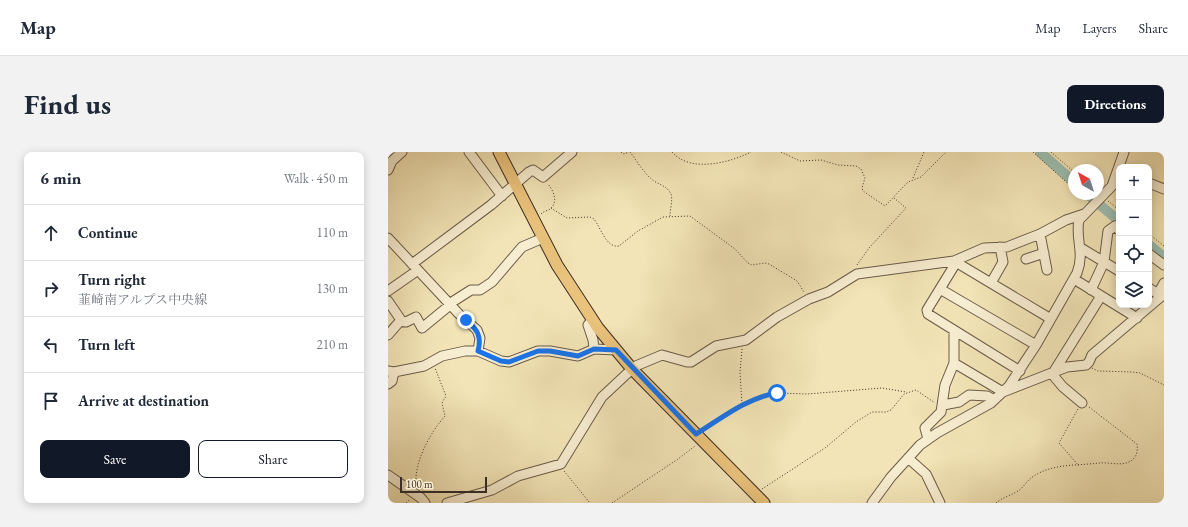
<!DOCTYPE html>
<html lang="en">
<head>
<meta charset="utf-8">
<style>
	body { margin:0; font-family:"EB Garamond","Noto Serif JP",serif; background:#f2f2f3; color:#1f2937 }
	.controls { position:absolute; right:12px; top:12px; display:grid; overflow:hidden; border-radius:8px; box-shadow:0 2px 10px #0003 }
	.controls button { width:36px; height:36px; display:grid; place-items:center; padding:0; border:0; border-bottom:1px solid #e0e1e3; background:#fff; color:#1f2937; font:20px sans-serif }
	.compass { position:absolute; left:680px; top:12px; width:36px; height:36px; border-radius:50%; background:#fff; box-shadow:0 2px 10px #0003; rotate:321deg }
	.scale { position:absolute; left:12px; bottom:10px; width:87px; box-sizing:border-box; padding-left:4px; border:2px solid #3c2d25; border-top:0; font-size:11px; line-height:14px; white-space:nowrap; color:#3c2d25; -webkit-text-stroke:3px #f7edd0; paint-order:stroke }
	.stop { position:absolute; width:12px; height:12px; margin:-9px; border:3px solid #1a73e8; border-radius:50%; background:#fff }
	.stop.end { background:#1a73e8; border-color:#fff; box-shadow:0 1px 4px #0008 }
	.list { margin:0; padding:0; list-style:none }
	h2 { display:flex; justify-content:space-between; align-items:center; height:52px; margin:0; padding:0 16px; font-size:17px }
	h2 small { font-size:13px; font-weight:400; color:#747a83 }
	.list li { display:grid; grid-template-columns:26px 1fr auto; gap:12px; align-items:center; box-sizing:border-box; height:56px; padding:0 16px; border-top:1px solid #e0e1e3 }
	.list b { display:block; font-size:15px; white-space:nowrap }
	.list p { margin:0; font-size:13px; white-space:nowrap; color:#747a83 }
	.list em { font-size:13px; font-style:normal; color:#747a83 }
	.actions { display:flex; gap:8px; padding:12px 16px }
	.actions a { flex:1; padding:9px 0; border:1px solid #111827; border-radius:8px; text-align:center; font-size:14px; color:#111827 }
	.actions .main { background:#111827; color:#fff }
	.icon { flex:none; width:22px; height:22px; fill:none; stroke:currentColor; stroke-width:2; stroke-linecap:round; stroke-linejoin:round }
	.map { position:relative; flex:none; width:776px; height:351px; overflow:hidden; border-radius:8px }
	header { display:flex; align-items:center; gap:24px; box-sizing:border-box; height:56px; padding:0 20px; background:#fff; border-bottom:1px solid #e0e1e3 }
	header strong { font-size:19px }
	nav { display:flex; gap:22px; margin-inline-start:auto; font-size:14px }
	.intro { display:flex; align-items:center; justify-content:space-between; box-sizing:border-box; height:96px; padding:0 24px }
	h1 { margin:0; font-size:28px }
	.button { padding:10px 18px; border-radius:8px; background:#111827; color:#fff; font-size:14px; font-weight:700 }
	main { display:flex; gap:24px; padding:0 24px }
	aside { flex:1; background:#fff; border-radius:8px; box-shadow:0 2px 10px #0003 }
	.map>svg:first-child { display:block }
	.lines { fill:none; stroke-linecap:round; stroke-linejoin:round }
	.river { stroke:#9bbeb1; stroke-width:10 }
	.minor-casing { stroke:#6a5b49; stroke-width:11 }
	.major-casing { stroke:#3c2d25; stroke-width:13 }
	.path { stroke:#3c2d25; stroke-width:1; stroke-dasharray:1 2; stroke-linecap:butt }
	.minor { stroke:#f7edd0; stroke-width:9 }
	.major { stroke:#e9c27b; stroke-width:11 }
	.route { stroke:#1a73e8; stroke-width:5 }
</style>
</head>
<body>
<header>
<strong>Map</strong>
<nav><a>Map</a><a>Layers</a><a>Share</a></nav>
</header>
<div class="intro"><h1>Find us</h1><a class="button">Directions</a></div>
<main>
<aside>
<h2>6 min<small>Walk · 450 m</small></h2>
<ul class="list">
<li><svg class="icon" aria-label="ahead" viewBox="0 0 24 24"><path d="M12 20V5M6 11l6-6 6 6"/></svg><div><b>Continue</b></div><em>110 m</em></li>
<li><svg class="icon" aria-label="right" viewBox="0 0 24 24"><path d="M7 20v-9h11M14 6l5 5-5 5"/></svg><div><b>Turn right</b><p>韮崎南アルプス中央線</p></div><em>130 m</em></li>
<li><svg class="icon" aria-label="left" viewBox="0 0 24 24"><path d="M17 20v-9H6M10 6l-5 5 5 5"/></svg><div><b>Turn left</b></div><em>210 m</em></li>
<li><svg class="icon" aria-label="arrive" viewBox="0 0 24 24"><path d="M6 21V4h12l-3 4 3 4H6"/></svg><div><b>Arrive at destination</b></div></li>
</ul>
<div class="actions"><a class="main">Save</a><a>Share</a></div>
</aside>
<div class="map">
<svg width="776" height="351" viewBox="0 0 776 351">
	<rect width="100%" height="100%" fill="#f2e4b6"/>
	<filter id="stains"><feTurbulence type="fractalNoise" baseFrequency=".005" numOctaves="4"/><feColorMatrix values="0 0 0 0 .2 0 0 0 0 .09 0 0 0 0 .02 0 0 0 .5 -.17"/></filter>
	<radialGradient id="worn" r=".72"><stop offset=".6" stop-color="#630" stop-opacity="0"/><stop offset="1" stop-color="#630" stop-opacity=".3"/></radialGradient>
	<g class="lines">
		<!-- river -->
		<path class="river" d="M652 0 686 30
			M699 42 731 69
			M761 93 776 105"/>
		<defs>
			<path id="minor" d="M81 0 114 44
				M0 18 4 9 14 0
				M761 31 776 37
				M652 82 659 118
				M0 86 71 162 89 178 92 186 90 199
				M693 96 731 119
				M761 102 776 113
				M638 107 656 101
				M24 112 103 53 141 20 145 18 155 25 184 0
				M686 127 749 166
				M603 131 615 110 612 95
				M761 136 770 142
				M552 137 648 193
				M703 138 716 110 720 79 727 74 731 78
				M0 139 30 118
				M770 146V142L776 131
				M0 149 13 168 0 183
				M61 152 83 138H92L104 130 134 95 155 86
				M204 168 200 173 205 188 206 197
				M12 169 18 170 28 165 34 176 62 153
				M566 211 615 240 679 215 698 213 701 210 704 203 776 142
				M243 216 274 203 299 210H303L328 194 358 188 389 165 421 147 440 140 469 122 566 109 596 96 619 95 652 82 678 68 696 62
				M0 219 6 220 36 214 54 204 77 199H90L113 209 121 210 150 199H162L190 204 206 197 228 198
				M632 219 540 162 539 158 566 114V109L663 167
				M665 221 713 144
				M664 222 675 235 694 251
				M0 232 4 229 6 220
				M555 253 571 250 581 243 599 244 606 248
				M540 287 537 276 553 260 557 233 566 211V179
				M520 306 538 322 552 351
				M0 323 33 346 37 351
				M59 351 104 338 130 324 173 312 214 245 244 217
				M484 351 503 325 532 293 549 281 603 251 621 234 648 193 689 121C697 100 687 87 691 68L724 34 736 0"/>
			<path id="major" d="M111 0 169 113 210 176 244 217 376 351"/>
		</defs>
		<!-- minor casing -->
		<use href="#minor" class="minor-casing"/>
		<!-- major casing -->
		<use href="#major" class="major-casing"/>
		<!-- path -->
		<path class="path" d="M233 0 236 2 241 0
			M242 0C249 9 257 23 266 29 272 33 279 34 283 42 285 48 282 57 282 64
			M284 0C302 21 341 11 363 0
			M393 0 412 9 433 8 450 13 468 14 473 17 477 26 474 36 475 39 497 54 520 30 533 25 558 0
			M645 0 686 37
			M663 0 686 20
			M525 26 536 0
			M692 42 699 48
			M720 49 731 58
			M163 56 179 66 202 65 206 67C213 76 218 96 231 94L250 79 275 65 302 64 347 97 360 111 364 113 377 111 381 112 409 129 416 140
			M153 62C156 59 159 59 162 57 171 50 165 38 160 32
			M761 82 776 94
			M469 113 481 96 518 56 506 46
			M354 197 352 221 354 252
			M704 216 710 219 744 220 752 221 776 233
			M690 257 671 291 691 314
			M316 277 354 252 373 243 389 241 419 242 494 236 518 240
			M176 319 202 351
			M28 333C26 310 42 281 57 264L54 251 58 244 47 216
			M374 337 437 296 468 270 484 260H498L503 258 516 242 528 238 547 251
			M18 351 22 347
			M224 351 290 307 307 294
			M608 351C615 345 622 344 630 339 635 336 638 330 643 326 663 311 688 314 711 311 721 310 732 314 741 310 749 306 750 299 749 292L701 255"/>
		<!-- minor -->
		<use href="#minor" class="minor"/>
		<!-- major -->
		<use href="#major" class="major"/>
	</g>
	<g class="lines">
		<!-- route -->
		<path class="route" d="M78 168C89 177 94 184 90 199L113 209 121 210 150 199H162L190 204 206 197 228 198 308 282C334 266 358 246 389 241"/>
	</g>
	<rect width="100%" height="100%" filter="url(#stains)"/>
	<rect width="100%" height="100%" fill="url(#worn)"/>
</svg>
<div class="controls">
<button>+</button>
<button>−</button>
<button><svg class="icon" aria-label="locate" viewBox="0 0 24 24"><circle cx="12" cy="12" r="6"/><path d="M12 2v4M12 18v4M2 12h4M18 12h4"/></svg></button>
<button><svg class="icon" aria-label="layers" viewBox="0 0 24 24"><path d="M12 4l9 5-9 5-9-5zM3 14l9 5 9-5"/></svg></button>
</div>
<svg class="compass" viewBox="-18 -18 36 36"><path d="M0-13l5 13h-10z" fill="#e53935"/><path d="M0 13l5-13h-10z" fill="#747a83"/></svg>
<div class="scale">100 m</div>
<div class="stop" style="left:389px;top:241px"></div>
<div class="stop end" style="left:78px;top:168px"></div>
</div>
</main>
</body>
</html>
